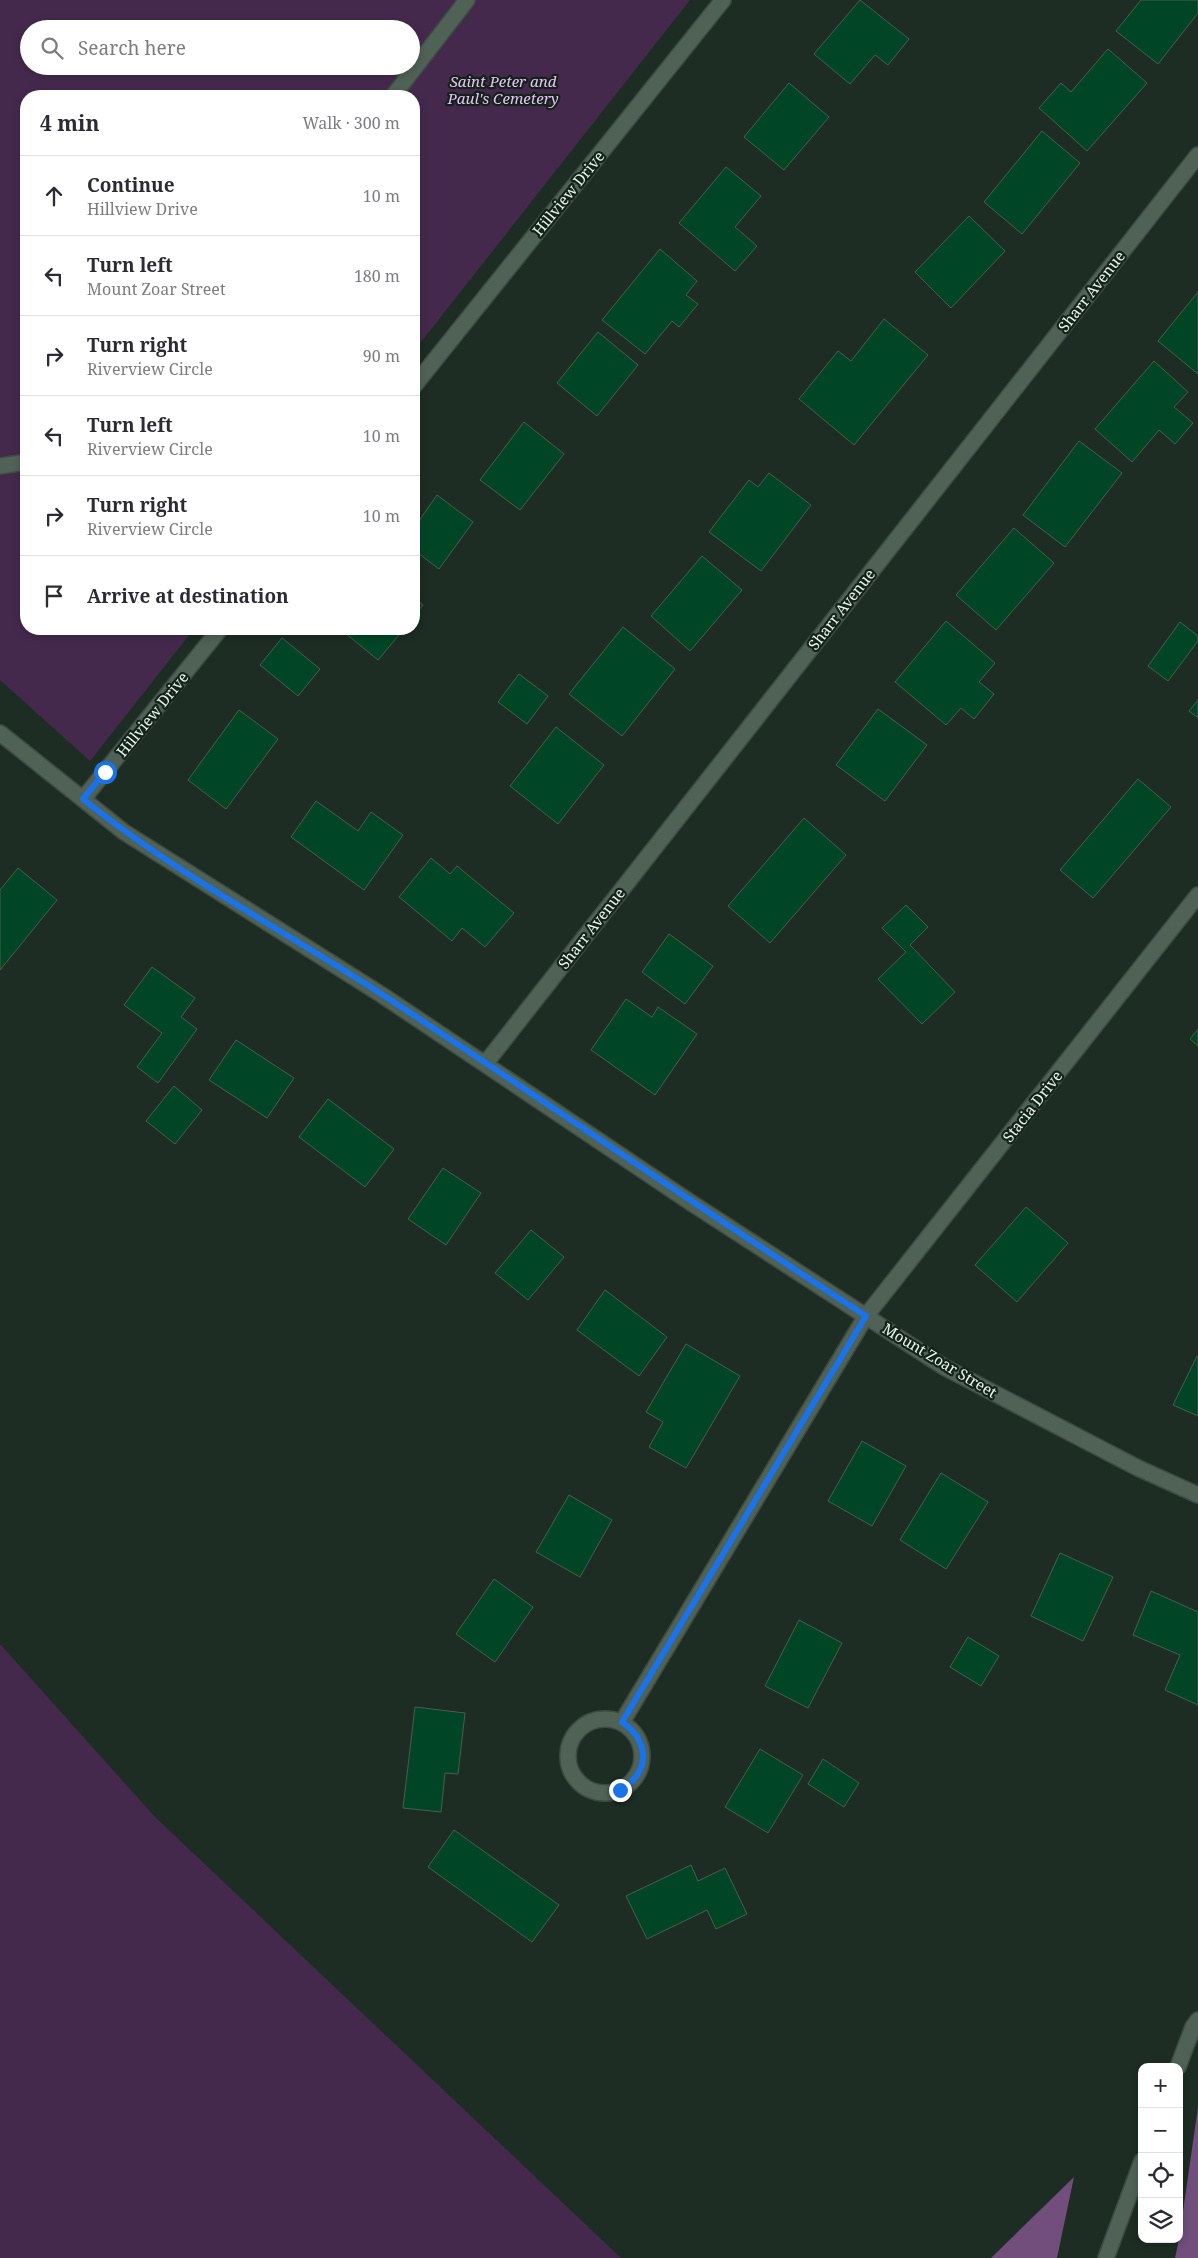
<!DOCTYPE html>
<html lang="en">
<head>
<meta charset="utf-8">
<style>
	body { margin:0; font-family:"Noto Serif",serif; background:#f2f2f3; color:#2b2b33 }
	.controls { position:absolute; right:15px; bottom:15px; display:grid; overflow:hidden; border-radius:10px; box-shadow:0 2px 8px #0003 }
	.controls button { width:45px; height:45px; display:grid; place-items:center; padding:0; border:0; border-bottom:1px solid #e1e1e2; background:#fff; color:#2b2b33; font:25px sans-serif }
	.stop { position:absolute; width:15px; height:15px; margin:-11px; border:4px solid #1a73e8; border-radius:50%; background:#fff }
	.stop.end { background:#1a73e8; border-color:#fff; box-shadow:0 1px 5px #0008 }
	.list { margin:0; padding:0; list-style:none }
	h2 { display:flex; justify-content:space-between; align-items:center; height:65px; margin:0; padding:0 20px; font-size:21px }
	h2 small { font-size:16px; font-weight:400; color:#7c7c81 }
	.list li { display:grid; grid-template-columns:32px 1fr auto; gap:15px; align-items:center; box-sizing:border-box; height:80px; padding:0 20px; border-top:1px solid #e1e1e2 }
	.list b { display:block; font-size:19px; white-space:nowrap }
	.list p { margin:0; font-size:16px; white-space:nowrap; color:#7c7c81 }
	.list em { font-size:16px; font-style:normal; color:#7c7c81 }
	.icon { flex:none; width:28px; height:28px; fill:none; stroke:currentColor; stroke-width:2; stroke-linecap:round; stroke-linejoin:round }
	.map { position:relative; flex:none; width:1198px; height:2258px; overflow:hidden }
	.search { position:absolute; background:#fff; box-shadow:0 2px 8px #0003; left:20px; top:20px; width:400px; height:55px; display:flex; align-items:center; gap:12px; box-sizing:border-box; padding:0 18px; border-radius:28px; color:#7c7c81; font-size:19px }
	.panel { position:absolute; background:#fff; box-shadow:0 2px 8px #0003; left:20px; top:90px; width:400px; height:545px; border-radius:20px }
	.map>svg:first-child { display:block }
	.green { fill:#44294c; fill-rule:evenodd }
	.forest { fill:#714e7c }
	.building { fill:#004526; stroke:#4b5d52 }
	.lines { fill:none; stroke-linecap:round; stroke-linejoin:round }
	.minor-casing { stroke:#3d4b42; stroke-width:18 }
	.minor { stroke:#506256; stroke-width:15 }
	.route { stroke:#1a73e8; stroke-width:6 }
	.labels { text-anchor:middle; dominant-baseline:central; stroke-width:4.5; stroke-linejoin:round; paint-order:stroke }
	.park-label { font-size:15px; font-style:italic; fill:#ebc0f9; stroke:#132319 }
	.street-label { font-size:15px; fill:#eaf5ee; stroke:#132319 }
</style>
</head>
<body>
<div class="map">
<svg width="1198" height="2258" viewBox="0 0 1198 2258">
	<rect width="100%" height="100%" fill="#1d2d23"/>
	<!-- green -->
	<path class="green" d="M0 0H690L414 351V96H26V629H194L90 761 0 680ZM29 29H411V66H29Z
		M0 1644 155 1817 621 2258H0Z"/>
	<!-- forest -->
	<path class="forest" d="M1198 2107V2258H1175L1179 2239Z
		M1074 2177 1057 2258H991Z"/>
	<!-- building -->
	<path class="building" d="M860 0 909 39 888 65 875 55 850 84 814 54Z
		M1141 0H1198V13L1158 64 1116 31Z
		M1108 49 1147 83 1087 151 1039 108 1061 83 1071 92Z
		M789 83 829 117 784 170 744 137Z
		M1042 131 1080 163 1022 234 984 202Z
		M726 167 761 196 735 227 757 246 735 271 679 223Z
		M969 216 1005 251 951 308 915 272Z
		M660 249 697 281 686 295 698 304 679 327 672 321 645 354 602 320Z
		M1198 292V374L1158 341Z
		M884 319 928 355 854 445 799 399 838 351 851 361Z
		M598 332 638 365 597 416 557 383Z
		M1154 361 1188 392 1174 407 1193 423 1175 444 1159 430 1132 462 1095 429Z
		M524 422 564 454 520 510 480 480Z
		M1079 441 1122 473 1065 547 1023 515Z
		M769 473 811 505 761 571 709 532 749 480 758 487Z
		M437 495 473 522 439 569 414 550V528Z
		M1014 528 1054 563 996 630 956 595Z
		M702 556 742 590 690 651 651 616Z
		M414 598 423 605 414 616Z
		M946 621 995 663 979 682 994 694 974 719 961 708 946 725 895 682Z
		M1180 622 1198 636V641L1168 681 1148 666Z
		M623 627 675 669 622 736 569 694Z
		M347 629H404L378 660 344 632Z
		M282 638 320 669 298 696 260 665Z
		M519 674 548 696 527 724 498 702Z
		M1198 700V718L1189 711Z
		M878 709 927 745 885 801 836 765Z
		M239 710 278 739 226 809 188 780Z
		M556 727 604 765 558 824 510 786Z
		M1138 779 1171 807 1093 898 1060 870Z
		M316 801 358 831 371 812 403 835 364 890 291 837Z
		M804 818 846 855 770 943 728 906Z
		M431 858 450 874 457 866 514 913 485 947 462 928 452 941 399 897Z
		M18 868 57 900 0 970V890Z
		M906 905 928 927 910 945 955 992 922 1024 878 979 906 952 882 928Z
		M669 934 713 966 685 1004 642 972Z
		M152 967 195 998 181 1017 197 1029 158 1083 137 1067 162 1033 124 1005Z
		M626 999 652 1017 658 1007 697 1034 655 1095 591 1050Z
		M1198 1029V1046L1190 1039Z
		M236 1040 294 1078 267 1118 209 1080Z
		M174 1086 202 1110 175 1144 146 1121Z
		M328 1099 394 1149 365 1187 299 1137Z
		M443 1168 481 1193 446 1245 408 1219Z
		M1026 1207 1068 1243 1017 1302 975 1265Z
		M531 1230 564 1257 528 1300 495 1273Z
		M605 1290 667 1337 639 1376 577 1330Z
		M686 1344 740 1376 686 1468 649 1447 663 1422 646 1412Z
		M1197 1356 1198 1357V1416L1173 1405Z
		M862 1441 906 1466 872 1526 828 1501Z
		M941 1473 988 1502 946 1569 900 1540Z
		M569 1495 612 1520 580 1577 536 1552Z
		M1060 1553 1113 1577 1083 1641 1031 1616Z
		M494 1579 533 1607 495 1662 456 1634Z
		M1151 1591 1198 1612V1705L1165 1690 1180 1655 1133 1635Z
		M799 1620 842 1643 808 1708 765 1686Z
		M968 1637 999 1656 981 1686 950 1667Z
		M415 1707 465 1713 458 1774 445 1773 441 1812 403 1808Z
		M760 1749 803 1775 768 1833 725 1807Z
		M823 1759 859 1783 844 1807 808 1784Z
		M454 1830 559 1905 532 1942 428 1867Z
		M691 1865 698 1881 725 1868 747 1914 716 1929 707 1910 647 1939 626 1896Z"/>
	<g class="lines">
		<defs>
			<path id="minor" d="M393 96 467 0
				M414 386 723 0
				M0 466 26 462
				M0 733 124 832 382 995 690 1202 944 1367 1138 1468 1198 1495
				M83 799 220 629
				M485 1064 1198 155
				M568 1756a37 37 0 1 1 74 0a37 37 0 1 1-74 0Z
				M622 1722 866 1316 1198 895
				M1178 2067 1193 2027 1198 2020
				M1106 2258 1142 2161"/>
		</defs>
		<!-- minor casing -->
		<use href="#minor" class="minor-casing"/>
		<!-- minor -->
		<use href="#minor" class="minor"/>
	</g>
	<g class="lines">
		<!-- route -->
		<path class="route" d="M105 772 83 799C176 874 283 930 383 995 545 1101 704 1211 866 1316L622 1722C650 1742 651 1772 620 1790"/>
	</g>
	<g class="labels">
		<!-- park labels -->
		<g class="park-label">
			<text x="503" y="81">Saint Peter and<tspan x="503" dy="17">Paul's Cemetery</tspan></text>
		</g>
		<!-- street labels -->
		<g class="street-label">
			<text transform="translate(568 193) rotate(-51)">Hillview Drive</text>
			<text transform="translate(1091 291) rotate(-52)">Sharr Avenue</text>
			<text transform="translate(841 609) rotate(-52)">Sharr Avenue</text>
			<text transform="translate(152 714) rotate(-51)">Hillview Drive</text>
			<text transform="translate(591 928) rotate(-52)">Sharr Avenue</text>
			<text transform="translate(1032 1106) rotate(-52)">Stacia Drive</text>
			<text transform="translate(940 1360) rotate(31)">Mount Zoar Street</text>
		</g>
	</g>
</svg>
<div class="controls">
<button>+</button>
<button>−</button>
<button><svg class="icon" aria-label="locate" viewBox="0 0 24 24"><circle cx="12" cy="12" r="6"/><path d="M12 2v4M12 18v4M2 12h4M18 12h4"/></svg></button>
<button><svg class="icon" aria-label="layers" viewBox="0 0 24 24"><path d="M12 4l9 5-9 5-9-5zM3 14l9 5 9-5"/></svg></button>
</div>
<div class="stop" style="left:105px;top:772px"></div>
<div class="stop end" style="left:620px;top:1790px"></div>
<div class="search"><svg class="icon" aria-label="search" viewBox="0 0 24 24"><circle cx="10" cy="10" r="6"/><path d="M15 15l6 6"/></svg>Search here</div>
<section class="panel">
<h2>4 min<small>Walk · 300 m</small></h2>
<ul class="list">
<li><svg class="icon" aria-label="ahead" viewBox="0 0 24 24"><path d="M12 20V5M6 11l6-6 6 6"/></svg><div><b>Continue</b><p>Hillview Drive</p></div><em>10 m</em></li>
<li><svg class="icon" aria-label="left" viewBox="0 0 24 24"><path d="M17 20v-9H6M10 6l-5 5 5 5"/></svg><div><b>Turn left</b><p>Mount Zoar Street</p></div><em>180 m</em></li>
<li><svg class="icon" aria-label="right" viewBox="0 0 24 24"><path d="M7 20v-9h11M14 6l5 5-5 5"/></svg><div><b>Turn right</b><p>Riverview Circle</p></div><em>90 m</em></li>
<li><svg class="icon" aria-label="left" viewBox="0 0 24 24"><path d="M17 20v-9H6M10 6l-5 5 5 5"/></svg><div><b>Turn left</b><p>Riverview Circle</p></div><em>10 m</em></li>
<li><svg class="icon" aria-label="right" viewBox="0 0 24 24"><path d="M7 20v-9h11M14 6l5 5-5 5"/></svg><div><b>Turn right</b><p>Riverview Circle</p></div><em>10 m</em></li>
<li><svg class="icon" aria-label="arrive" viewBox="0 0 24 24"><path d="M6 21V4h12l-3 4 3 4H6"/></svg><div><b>Arrive at destination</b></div></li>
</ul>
</section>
</div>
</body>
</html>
